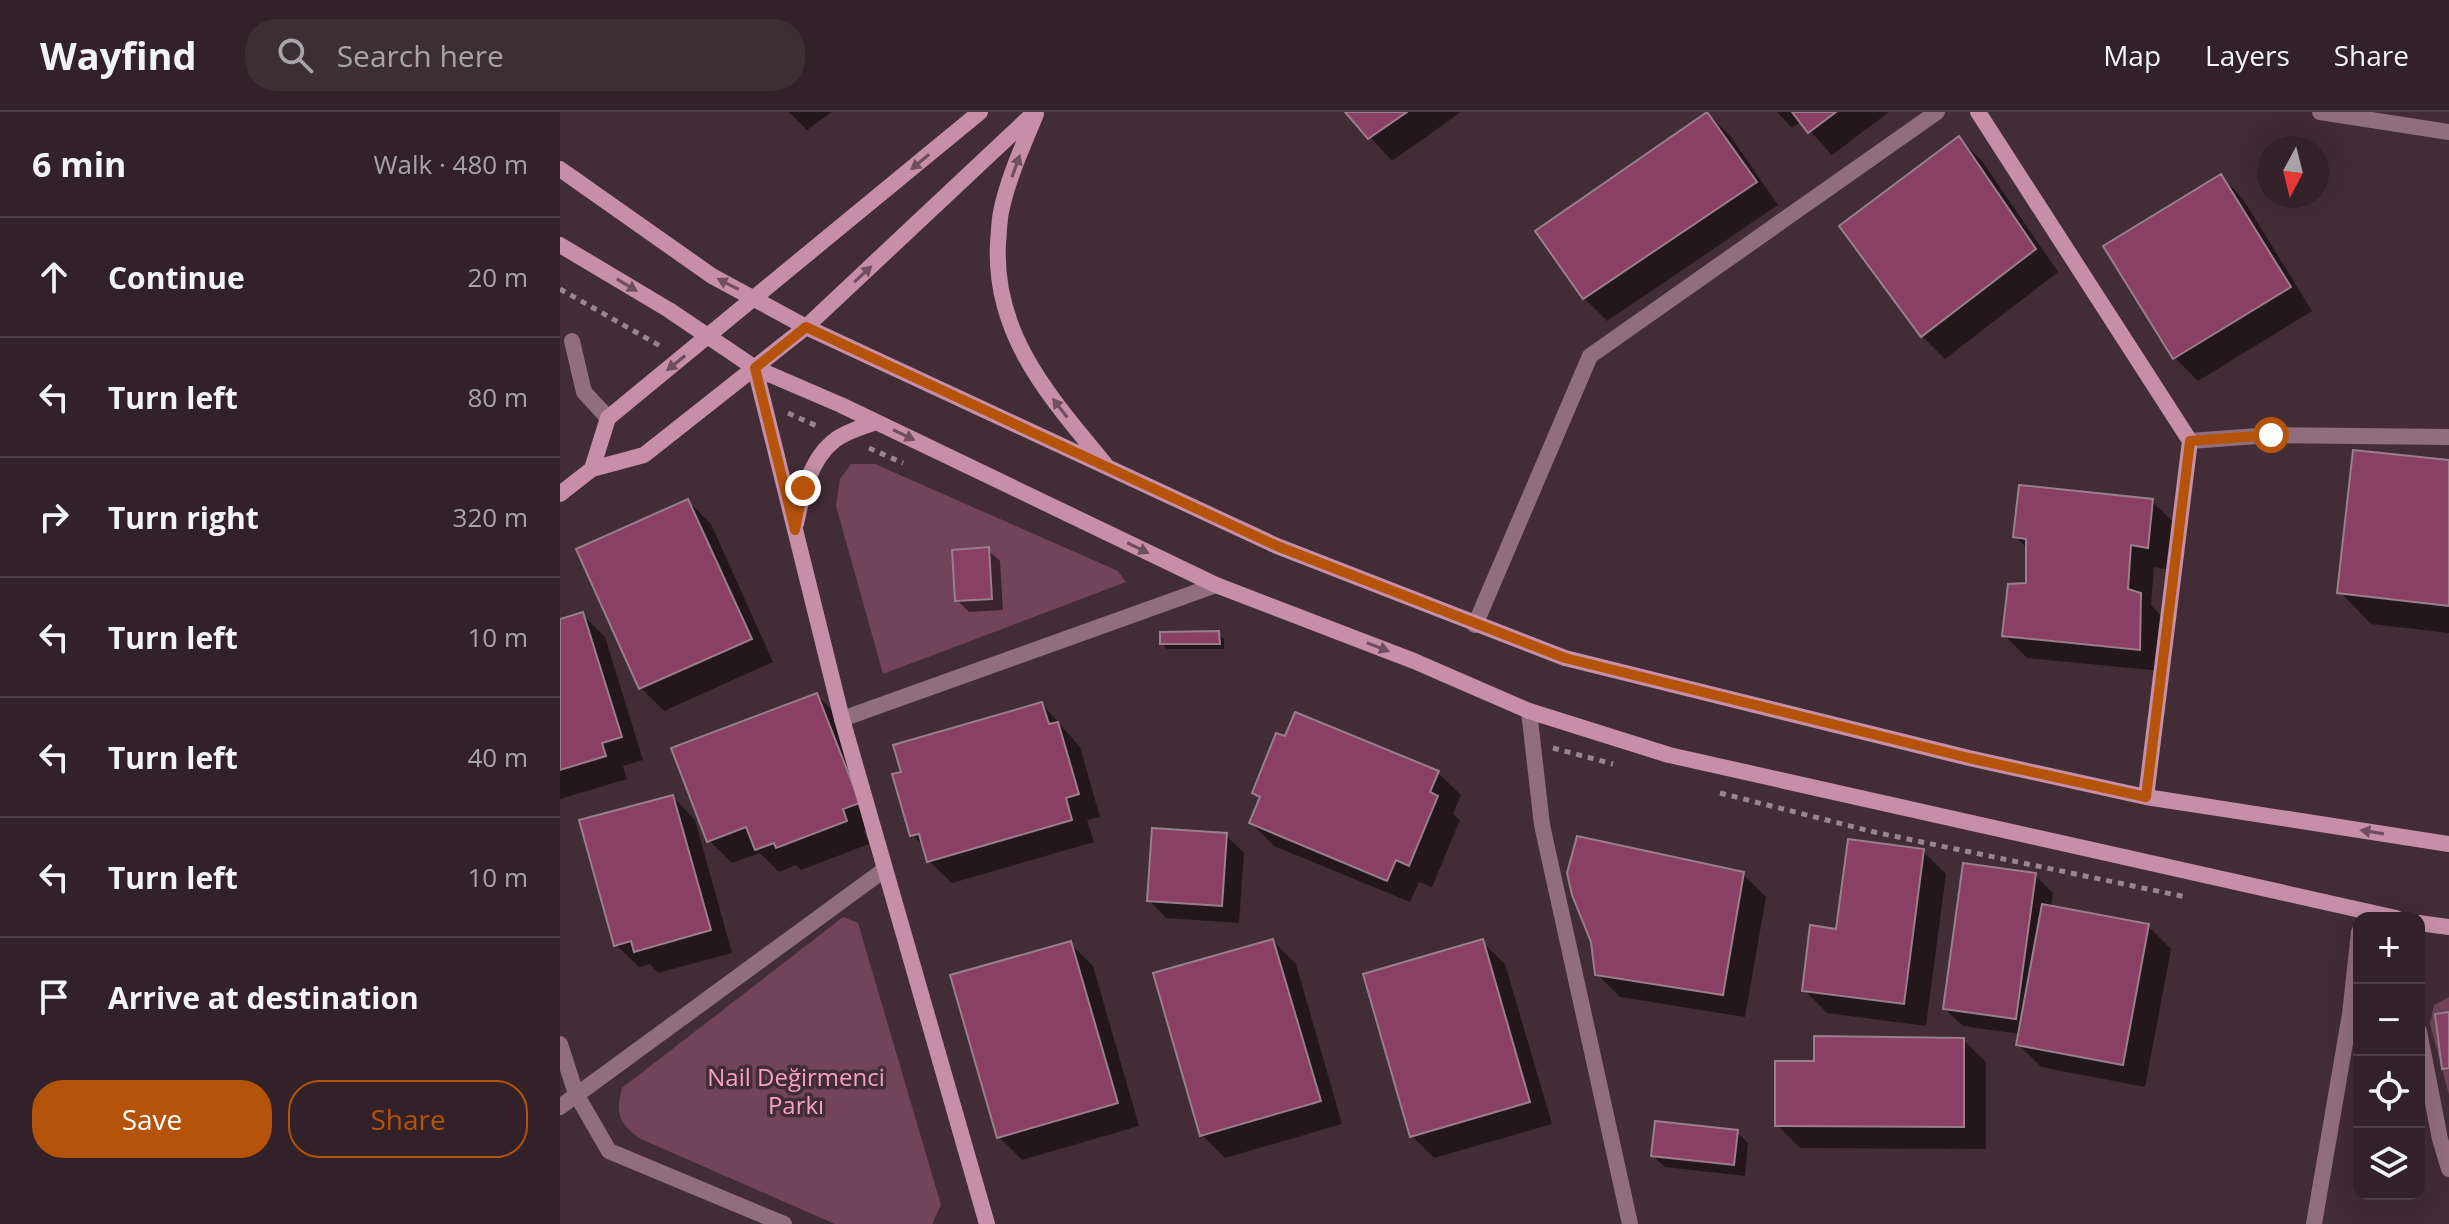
<!DOCTYPE html>
<html lang="en">
<head>
<meta charset="utf-8">
<style>
	body { margin:0; font-family:"Open Sans",sans-serif; background:#3d2e34; color:#f1f3f6 }
	.controls { position:absolute; right:24px; bottom:24px; display:grid; overflow:hidden; border-radius:16px; box-shadow:0 8px 32px #0002 }
	.controls button { width:72px; height:72px; display:grid; place-items:center; padding:0; border:0; border-bottom:2px solid #4d3e45; background:#322128; color:#f1f3f6; font:40px sans-serif }
	.compass { position:absolute; left:1697px; top:24px; width:72px; height:72px; border-radius:50%; background:#322128; box-shadow:0 8px 32px #0002; rotate:187deg }
	.stop { position:absolute; width:24px; height:24px; margin:-18px; border:6px solid #b45309; border-radius:50%; background:#fff }
	.stop.end { background:#b45309; border-color:#fff; box-shadow:0 2px 8px #0008 }
	.list { margin:0; padding:0; list-style:none }
	h2 { display:flex; justify-content:space-between; align-items:center; height:104px; margin:0; padding:0 32px; font-size:34px }
	h2 small { font-size:26px; font-weight:400; color:#a8a3a8 }
	.list li { display:grid; grid-template-columns:52px 1fr auto; gap:24px; align-items:center; box-sizing:border-box; height:120px; padding:0 32px; border-top:2px solid #4d3e45 }
	.list b { display:block; font-size:30px; white-space:nowrap }
	.list em { font-size:26px; font-style:normal; color:#a8a3a8 }
	.actions { display:flex; gap:16px; padding:24px 32px }
	.actions a { flex:1; padding:18px 0; border:2px solid #b45309; border-radius:32px; text-align:center; font-size:28px; color:#b45309 }
	.actions .main { background:#b45309; color:#fff }
	.icon { flex:none; width:44px; height:44px; fill:none; stroke:currentColor; stroke-width:2; stroke-linecap:round; stroke-linejoin:round }
	.map { position:relative; flex:none; width:1889px; height:1112px; overflow:hidden }
	header { display:flex; align-items:center; gap:48px; box-sizing:border-box; height:112px; padding:0 40px; background:#322128; border-bottom:2px solid #4d3e45 }
	header strong { font-size:38px }
	nav { display:flex; gap:44px; margin-inline-start:auto; font-size:28px }
	.search { width:560px; height:72px; background:#3d2e34; display:flex; align-items:center; gap:20px; box-sizing:border-box; padding:0 28px; border-radius:32px; color:#a8a3a8; font-size:30px }
	main { display:flex }
	aside { flex:1; background:#322128 }
	.map>svg:first-child { display:block }
	.green { fill:#714459 }
	.shadow { fill:#0007 }
	.building { fill:#894064; stroke:#997f8a; stroke-width:2 }
	.lines { fill:none; stroke-linecap:round; stroke-linejoin:round }
	.path { stroke:#98868e; stroke-width:5; stroke-dasharray:6 6; stroke-linecap:butt }
	.street { stroke:#916e7d; stroke-width:16 }
	.secondary { stroke:#c68ea7; stroke-width:16 }
	.oneway { fill:#704e5e }
	.route { stroke:#b45309; stroke-width:10 }
	.labels { text-anchor:middle; dominant-baseline:central; stroke-width:7; stroke-linejoin:round; paint-order:stroke }
	.park-label { font-size:24px; fill:#f5a0c6; stroke:#422c36 }
</style>
</head>
<body>
<header>
<strong>Wayfind</strong>
<div class="search"><svg class="icon" aria-label="search" viewBox="0 0 24 24"><circle cx="10" cy="10" r="6"/><path d="M15 15l6 6"/></svg>Search here</div>
<nav><a>Map</a><a>Layers</a><a>Share</a></nav>
</header>
<main>
<aside>
<h2>6 min<small>Walk · 480 m</small></h2>
<ul class="list">
<li><svg class="icon" aria-label="ahead" viewBox="0 0 24 24"><path d="M12 20V5M6 11l6-6 6 6"/></svg><div><b>Continue</b></div><em>20 m</em></li>
<li><svg class="icon" aria-label="left" viewBox="0 0 24 24"><path d="M17 20v-9H6M10 6l-5 5 5 5"/></svg><div><b>Turn left</b></div><em>80 m</em></li>
<li><svg class="icon" aria-label="right" viewBox="0 0 24 24"><path d="M7 20v-9h11M14 6l5 5-5 5"/></svg><div><b>Turn right</b></div><em>320 m</em></li>
<li><svg class="icon" aria-label="left" viewBox="0 0 24 24"><path d="M17 20v-9H6M10 6l-5 5 5 5"/></svg><div><b>Turn left</b></div><em>10 m</em></li>
<li><svg class="icon" aria-label="left" viewBox="0 0 24 24"><path d="M17 20v-9H6M10 6l-5 5 5 5"/></svg><div><b>Turn left</b></div><em>40 m</em></li>
<li><svg class="icon" aria-label="left" viewBox="0 0 24 24"><path d="M17 20v-9H6M10 6l-5 5 5 5"/></svg><div><b>Turn left</b></div><em>10 m</em></li>
<li><svg class="icon" aria-label="arrive" viewBox="0 0 24 24"><path d="M6 21V4h12l-3 4 3 4H6"/></svg><div><b>Arrive at destination</b></div></li>
</ul>
<div class="actions"><a class="main">Save</a><a>Share</a></div>
</aside>
<div class="map">
<svg width="1889" height="1112" viewBox="0 0 1889 1112">
	<rect width="100%" height="100%" fill="#422c36"/>
	<!-- green -->
	<path class="green" d="M291 352H315L558 459 566 470 323 562 276 394 280 367Z
		M283 805 298 811 381 1093 372 1112H275L81 1027C59 1012 55 1002 62 976Z
		M1889 885V983L1870 912 1874 893Z"/>
	<!-- shadow -->
	<path class="shadow" d="M229 0H272L247 18Z
		M787 0H901L832 49Z
		M1217 0H1329L1272 43 1241 9 1232 16Z
		M1148 2 1171 25 1218 93 1047 209 1024 186Z
		M1399 26 1422 49 1498 160 1385 247 1362 224Z
		M1661 64 1683 87 1752 199 1638 269 1615 246 1546 135Z
		M1889 350V521L1811 512 1780 480Z
		M128 389 151 412 213 550 104 599 81 576 19 438Z
		M1592 389 1615 412 1610 458 1594 455 1591 493 1603 506 1602 559 1467 546 1445 524 1468 473V437L1456 425Z
		M428 438 440 449 443 498 409 500 397 488Z
		M22 502 45 525 83 648 63 654 67 667 0 687V509Z
		M658 521 664 527V537H607L602 531Z
		M257 583 280 606 321 713 304 719 309 732 241 758 236 753 219 760 200 741 172 751 149 728Z
		M482 592 520 635 540 705 527 708 534 730 392 771 369 749 366 736 352 723Z
		M878 661 901 683 893 702 900 708 872 775 859 770 850 790 714 734 691 711 701 687 694 681Z
		M113 685 135 708 172 841 98 861 90 852 79 855 56 833Z
		M666 723 684 741 679 811 606 806 589 788Z
		M1363 739 1386 762 1366 914 1267 901 1244 878Z
		M1183 762 1206 785 1185 905 1060 885 1037 862Z
		M1475 763 1493 781 1491 796 1588 814 1611 837 1585 975 1481 955 1458 932 1460 922 1403 914 1385 897Z
		M713 829 736 852 782 1012 665 1046 642 1023Z
		M922 830 945 852 992 1012 874 1046 852 1024Z
		M510 831 533 854 579 1014 462 1048 439 1025Z
		M1403 928 1426 950V1037L1240 1036 1217 1013 1256 951Z
		M1177 1020 1188 1031 1185 1064 1105 1055 1093 1044Z"/>
	<!-- building -->
	<path class="building" d="M785 0H847L808 27Z
		M1147 0 1197 70 1023 187 975 119Z
		M1232 0H1276L1248 21Z
		M1399 24 1476 137 1361 225 1279 114Z
		M1661 62 1731 175 1613 247 1543 134Z
		M1793 338 1889 348V494L1777 481Z
		M1459 373 1593 387 1588 436 1571 433 1568 477 1581 481 1580 538 1442 524 1448 472 1466 471V427L1453 425Z
		M128 387 192 527 79 577 16 437Z
		M429 435 432 487 395 489 392 438Z
		M23 500 62 625 42 631 46 644 0 658V507Z
		M659 519 660 532H600V520Z
		M257 581 300 691 283 697 287 709 216 736 214 731 195 738 186 715 147 730 111 636Z
		M482 590 489 612 498 610 519 682 506 686 512 708 367 750 359 722 350 724 332 662 341 660 333 633Z
		M735 600 879 659 870 680 878 684 849 754 836 748 827 769 689 711 700 685 692 681 716 621 725 624Z
		M113 683 151 818 74 840 71 829 54 834 19 708Z
		M592 716 667 721 662 794 587 789Z
		M1017 724 1184 760 1163 883 1035 863 1031 830 1012 783 1007 761Z
		M1288 727 1364 737 1344 892 1242 879 1250 813 1276 817Z
		M1403 751 1476 761 1456 907 1383 897Z
		M1482 792 1589 812 1563 953 1456 933Z
		M713 827 761 989 640 1024 593 861Z
		M923 827 970 990 850 1025 803 862Z
		M511 829 558 991 437 1026 390 863Z
		M1889 900V956L1882 957 1875 902Z
		M1254 924 1404 926V1015L1215 1014V949H1254Z
		M1095 1009 1178 1018 1174 1053 1091 1044Z"/>
	<g class="lines">
		<!-- path -->
		<path class="path" d="M0 177 102 235
			M228 301 259 315
			M309 336 343 351
			M993 636 1053 652
			M1160 681 1314 720 1626 785"/>
		<!-- street -->
		<path class="street" d="M1760 0 1889 20
			M12 229 24 280 48 306
			M1630 329 1711 323 1889 325
			M915 513 1030 244 1377 0
			M969 599 982 713 1070 1112
			M282 607 656 473
			M1859 919 1880 1027 1889 1057
			M0 932 16 982 49 1039 224 1112
			M0 995 324 758
			M1754 1112 1790 902 1799 820"/>
		<!-- secondary -->
		<path class="secondary" d="M420 0 48 306 32 357 84 343 246 215 475 0
			M1418 0 1630 329 1586 685
			M476 2C463 34 448 66 441 100 439 110 439 121 438 131 433 223 490 285 545 352
			M0 57 152 164 246 215 717 434 1005 546 1409 646 1586 685 1889 732
			M0 133 109 198 195 256 281 293 656 473 854 549 969 599 1109 643 1836 806
			M195 256 282 607 427 1112
			M0 382 32 357
			M236 412C242 383 250 347 275 328 287 319 303 315 316 310
			M1859 811 1889 815"/>
	</g>
	<!-- one-way arrows -->
	<defs><path id="oneway-solid" d="M-6-.8H1V-3.2L6.5 0L1 3.2V.8H-6Z" transform="scale(2)"/></defs>
	<g class="oneway">
		<use href="#oneway-solid" transform="translate(360 50) rotate(140)"/>
		<use href="#oneway-solid" transform="translate(456 54) rotate(-70)"/>
		<use href="#oneway-solid" transform="translate(303 162) rotate(-43)"/>
		<use href="#oneway-solid" transform="translate(168 172) rotate(-153)"/>
		<use href="#oneway-solid" transform="translate(67 173) rotate(31)"/>
		<use href="#oneway-solid" transform="translate(116 251) rotate(141)"/>
		<use href="#oneway-solid" transform="translate(500 296) rotate(-128)"/>
		<use href="#oneway-solid" transform="translate(344 323) rotate(26)"/>
		<use href="#oneway-solid" transform="translate(578 436) rotate(26)"/>
		<use href="#oneway-solid" transform="translate(818 535) rotate(21)"/>
		<use href="#oneway-solid" transform="translate(1812 720) rotate(-171)"/>
	</g>
	<g class="lines">
		<!-- route -->
		<path class="route" d="M243 376 235 418 195 256 246 215 717 434 1005 546 1409 646 1586 685 1630 329 1711 323"/>
	</g>
	<g class="labels">
		<!-- park labels -->
		<g class="park-label">
			<text x="236" y="964">Nail Değirmenci<tspan x="236" dy="28">Parkı</tspan></text>
		</g>
	</g>
</svg>
<div class="controls">
<button>+</button>
<button>−</button>
<button><svg class="icon" aria-label="locate" viewBox="0 0 24 24"><circle cx="12" cy="12" r="6"/><path d="M12 2v4M12 18v4M2 12h4M18 12h4"/></svg></button>
<button><svg class="icon" aria-label="layers" viewBox="0 0 24 24"><path d="M12 4l9 5-9 5-9-5zM3 14l9 5 9-5"/></svg></button>
</div>
<svg class="compass" viewBox="-18 -18 36 36"><path d="M0-13l5 13h-10z" fill="#e53935"/><path d="M0 13l5-13h-10z" fill="#a8a3a8"/></svg>
<div class="stop" style="left:1711px;top:323px"></div>
<div class="stop end" style="left:243px;top:376px"></div>
</div>
</main>
</body>
</html>
